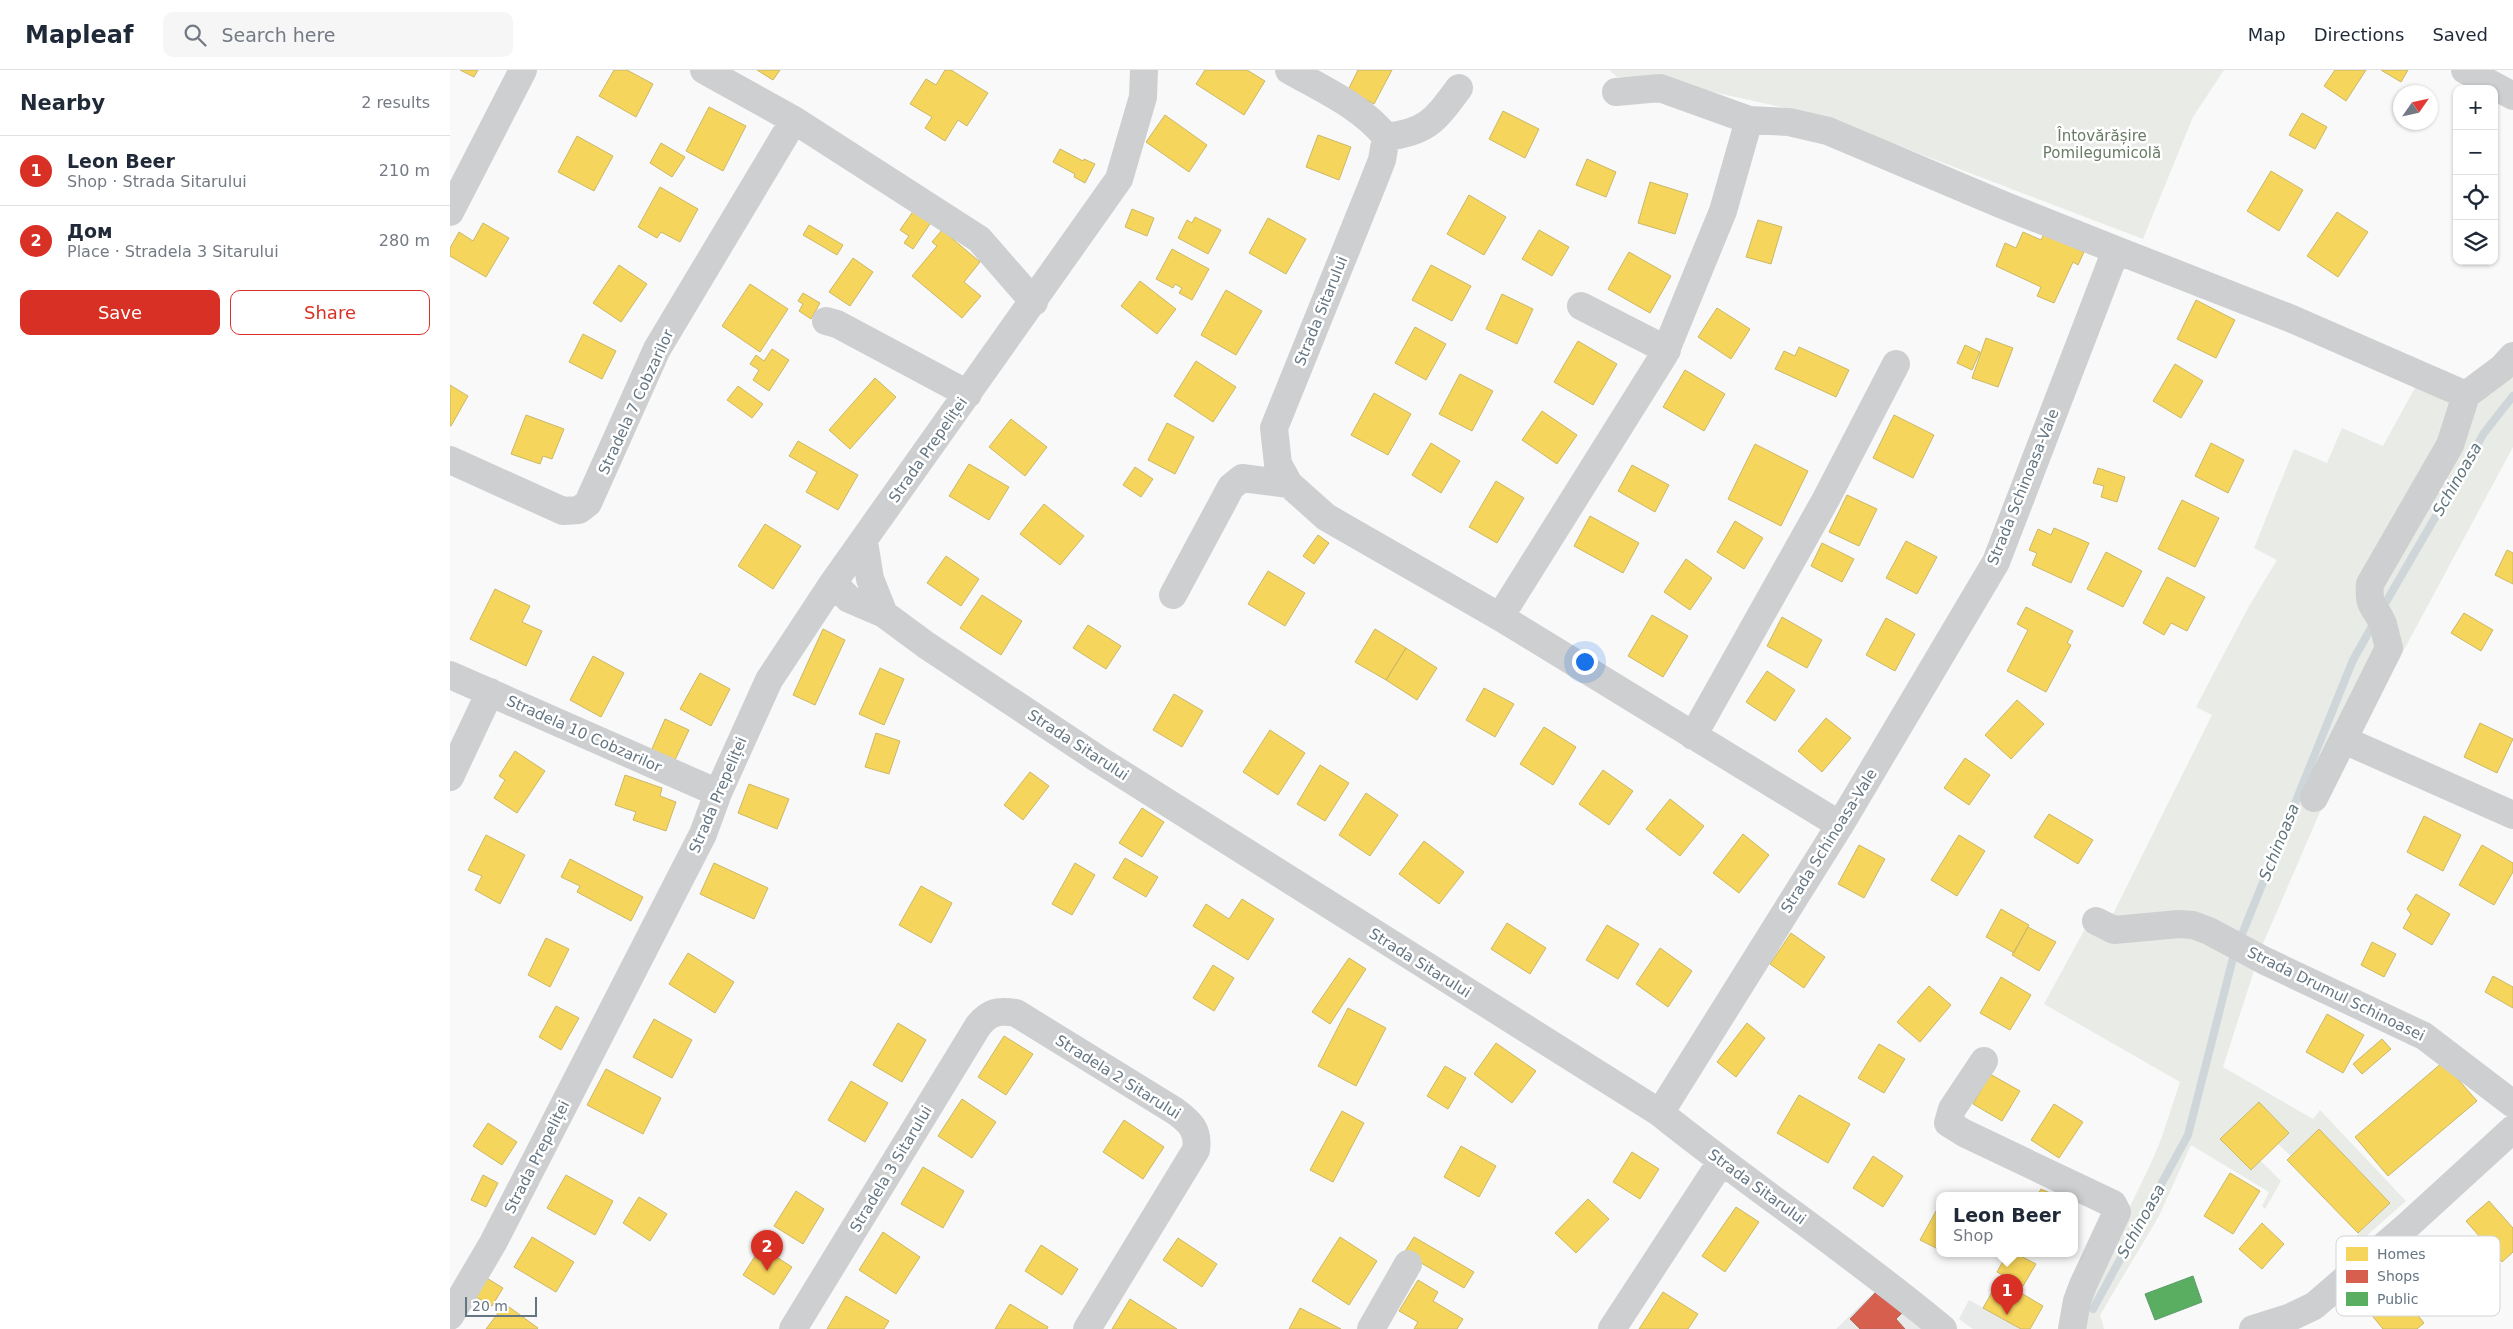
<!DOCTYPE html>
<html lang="en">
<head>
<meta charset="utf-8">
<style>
	body { margin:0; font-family:"DejaVu Sans",sans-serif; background:#f6f6f7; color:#1f2937 }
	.controls { position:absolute; right:15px; top:15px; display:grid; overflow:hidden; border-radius:10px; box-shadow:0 1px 4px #0004 }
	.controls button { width:45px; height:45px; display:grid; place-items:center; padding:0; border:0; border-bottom:1px solid #e0e1e3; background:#fff; color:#1f2937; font:25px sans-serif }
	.compass { position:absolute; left:1943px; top:15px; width:45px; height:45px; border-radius:50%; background:#fff; box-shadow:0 1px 4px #0004; rotate:56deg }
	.scale { position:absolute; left:15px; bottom:12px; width:72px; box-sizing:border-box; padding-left:5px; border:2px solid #657683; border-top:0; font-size:14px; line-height:18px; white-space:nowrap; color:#657683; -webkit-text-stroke:4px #fff; paint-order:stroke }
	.you { position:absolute; left:1134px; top:591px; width:18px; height:18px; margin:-12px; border:4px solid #fff; border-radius:50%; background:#1a73e8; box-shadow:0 0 0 8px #1a73e833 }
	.badge { display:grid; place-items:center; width:32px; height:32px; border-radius:50%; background:#d93025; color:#fff; font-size:16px; font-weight:700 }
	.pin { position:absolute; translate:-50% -41px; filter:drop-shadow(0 1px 2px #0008) }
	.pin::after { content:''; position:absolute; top:26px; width:18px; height:15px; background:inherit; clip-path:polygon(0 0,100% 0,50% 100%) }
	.popup { position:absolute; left:1486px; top:1122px; width:142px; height:65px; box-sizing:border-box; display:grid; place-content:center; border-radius:10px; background:#fff; filter:drop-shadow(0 1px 4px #0005); font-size:16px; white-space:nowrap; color:#747a83 }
	.popup b { font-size:19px; color:#1f2937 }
	.popup::after { content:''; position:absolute; left:50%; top:100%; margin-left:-10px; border:10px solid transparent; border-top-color:#fff }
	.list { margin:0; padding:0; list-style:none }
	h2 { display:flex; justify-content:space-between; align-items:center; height:65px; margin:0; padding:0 20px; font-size:21px }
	h2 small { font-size:16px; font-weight:400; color:#747a83 }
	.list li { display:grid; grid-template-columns:32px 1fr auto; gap:15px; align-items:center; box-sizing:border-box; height:70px; padding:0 20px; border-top:1px solid #e0e1e3 }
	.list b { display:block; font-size:19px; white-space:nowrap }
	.list p { margin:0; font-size:16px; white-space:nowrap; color:#747a83 }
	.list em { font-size:16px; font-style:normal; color:#747a83 }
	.actions { display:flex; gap:10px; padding:15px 20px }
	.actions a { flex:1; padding:11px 0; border:1px solid #d93025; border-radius:10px; text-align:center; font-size:18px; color:#d93025 }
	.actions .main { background:#d93025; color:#fff }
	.icon { flex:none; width:28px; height:28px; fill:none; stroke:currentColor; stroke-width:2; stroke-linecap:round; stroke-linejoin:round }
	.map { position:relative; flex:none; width:2063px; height:1259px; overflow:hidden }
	header { display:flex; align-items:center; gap:30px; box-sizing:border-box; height:70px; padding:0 25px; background:#fff; border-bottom:1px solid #e0e1e3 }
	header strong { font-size:24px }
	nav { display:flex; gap:28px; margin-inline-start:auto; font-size:18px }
	.search { width:350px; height:45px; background:#f6f6f7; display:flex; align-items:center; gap:12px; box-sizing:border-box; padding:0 18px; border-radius:10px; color:#747a83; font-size:19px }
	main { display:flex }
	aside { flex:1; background:#fff }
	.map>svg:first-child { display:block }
	.built { fill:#e8e9e9 }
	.green { fill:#e8ebe6 }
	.homes { fill:#f6d55c; stroke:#cab868 }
	.shops { fill:#d6604d; stroke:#b4675d }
	.public { fill:#5aae61; stroke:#5d9d6b }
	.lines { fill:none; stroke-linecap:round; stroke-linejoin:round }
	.stream { stroke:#ced6d9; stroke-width:8 }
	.minor { stroke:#cecfd0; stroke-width:28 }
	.labels { text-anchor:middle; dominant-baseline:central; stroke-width:5; stroke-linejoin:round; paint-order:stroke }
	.park-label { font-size:15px; fill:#687a64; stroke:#fff }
	.street-label { font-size:15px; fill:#657683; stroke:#fff }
	.water-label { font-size:16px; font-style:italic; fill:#60757c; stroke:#fff }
	.key { fill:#fff; stroke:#d1d6da; stroke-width:1 }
	.key-label { font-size:14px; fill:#657683 }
</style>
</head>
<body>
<header>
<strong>Mapleaf</strong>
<div class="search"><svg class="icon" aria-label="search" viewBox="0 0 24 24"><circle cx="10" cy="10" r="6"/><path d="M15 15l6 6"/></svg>Search here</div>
<nav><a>Map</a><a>Directions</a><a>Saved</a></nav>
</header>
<main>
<aside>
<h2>Nearby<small>2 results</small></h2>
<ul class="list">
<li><span class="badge">1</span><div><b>Leon Beer</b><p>Shop · Strada Sitarului</p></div><em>210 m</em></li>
<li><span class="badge">2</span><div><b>Дом</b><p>Place · Stradela 3 Sitarului</p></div><em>280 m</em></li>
</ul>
<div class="actions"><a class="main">Save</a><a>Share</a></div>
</aside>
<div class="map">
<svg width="2063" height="1259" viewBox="0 0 2063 1259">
	<rect width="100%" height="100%" fill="#f9f9f9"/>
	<!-- built -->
	<path class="built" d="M1426 1220 1475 1259H1386Z
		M1519 1230 1571 1259H1523L1509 1249Z"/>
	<!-- green -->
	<path class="green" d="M1159 0H1774L1743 47 1693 169 1368 45 1217 12 1167 7Z
		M2063 297V377L1898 684 1870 742 1812 876 1773 997 1863 1049 1870 1040 1956 1131 1906 1175 1904 1168 1940 1132 1869 1059 1841 1086 1828 1074 1839 1063 1809 1032 1771 1069 1800 1100 1811 1091 1831 1111 1815 1139 1812 1136 1819 1122 1741 1075 1709 1146 1650 1245 1654 1259H1633C1644 1201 1681 1138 1705 1084 1715 1061 1722 1035 1730 1012L1594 934 1643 844 1658 854 1762 645 1746 637 1798 538 1827 490 1804 478 1844 379 1877 393 1892 358 1933 376 1966 316 2019 343Z"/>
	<!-- homes -->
	<path class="homes" d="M10 0H28L24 7Z
		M164 0H177L203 14 186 47 149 26Z
		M307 0H330L323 10Z
		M495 0H501L538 23 517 56 508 50 495 71 475 58 482 47 460 34 476 9 486 15Z
		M755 0H797L815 11 794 45 746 14Z
		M908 0H942L924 34 898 20Z
		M1885 0H1916L1896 31 1874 16Z
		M1931 0H1958L1951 12Z
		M259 37 296 56 273 101 236 81Z
		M1053 41 1089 59 1075 88 1039 69Z
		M1852 43 1877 57 1865 79 1839 65Z
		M715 45 757 75 739 102 696 72Z
		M868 65 901 77 889 110 856 97Z
		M127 66 163 86 144 121 108 102Z
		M211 73 235 87 222 107 200 93Z
		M610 79 633 91 634 89 645 94 635 113 624 107 625 104 603 92Z
		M1137 89 1166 102 1156 127 1126 115Z
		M1821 101 1853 120 1829 161 1797 141Z
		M1200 112 1238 124 1225 164 1188 153Z
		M210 117 248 139 230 172 211 162 207 168 188 157Z
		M1019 125 1056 147 1034 185 997 164Z
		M682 139 704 148 697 166 675 157Z
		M464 140 482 151 463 179 454 173 459 166 450 160Z
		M1887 142 1918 162 1888 207 1857 186Z
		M745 147 771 160 758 184 728 168 737 150 742 153Z
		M818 148 856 169 836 204 799 183Z
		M1308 150 1332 157 1321 194 1296 187Z
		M33 153 59 168 36 207 0 186V178L9 162 23 171Z
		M359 155 393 175 387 185 353 165Z
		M492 160 530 192 514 212 531 226 512 248 462 206 487 176 482 172Z
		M1089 160 1119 177 1102 206 1072 189Z
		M1573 162 1591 170 1594 164 1634 182 1628 195 1623 192 1604 233 1587 226 1591 217 1546 196 1555 173 1566 178Z
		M722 179 759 199 742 230 729 223 732 218 725 214 723 218 706 209Z
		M1179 182 1221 206 1200 243 1158 219Z
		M403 188 423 202 400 236 379 222Z
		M169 195 197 214 171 252 143 233Z
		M981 195 1021 216 1002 251 962 230Z
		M690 211 726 239 707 264 671 236Z
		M300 214 338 239 310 282 272 256Z
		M776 220 812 241 786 285 751 265Z
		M353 223 370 233 361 249 349 241 353 234 348 231Z
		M1052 224 1083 239 1067 274 1036 259Z
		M1746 230 1785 250 1766 288 1727 269Z
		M1267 238 1300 259 1281 289 1248 267Z
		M965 257 996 274 976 310 945 293Z
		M133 264 166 281 152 309 119 292Z
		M1536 268 1563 278 1548 317 1522 308Z
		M1128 271 1167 294 1143 335 1104 312Z
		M1515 275 1530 282 1522 300 1507 293Z
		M1349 277 1399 300 1386 327 1325 299 1334 281 1345 286Z
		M322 279 339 290 319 321 303 310 309 300 300 294 306 285 314 291Z
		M746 291 786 317 763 352 724 326Z
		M1725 294 1753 311 1731 348 1703 331Z
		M1235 300 1275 324 1254 361 1213 337Z
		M1010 304 1043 321 1022 361 989 344Z
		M425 308 446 327 400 379 379 360Z
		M0 315 18 326 1 356H0Z
		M288 316 313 334 302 348 277 330Z
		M924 323 961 344 938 385 901 365Z
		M1092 341 1127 365 1107 394 1072 370Z
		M76 345 114 359 102 389 93 386 90 394 61 384Z
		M1444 345 1484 365 1463 408 1423 388Z
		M561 349 597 377 575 406 539 377Z
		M717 353 744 367 725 404 698 390Z
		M348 371 408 405 388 440 356 422 367 402 339 386Z
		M981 373 1010 391 991 423 962 405Z
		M1761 373 1794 390 1778 423 1745 406Z
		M1305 374 1358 401 1331 456 1278 429Z
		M519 394 559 417 539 450 499 426Z
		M1182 395 1219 415 1205 442 1168 421Z
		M685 397 703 409 691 427 673 415Z
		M1648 398 1675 407 1667 432 1651 427 1654 416 1643 413Z
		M1046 411 1074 428 1047 473 1019 457Z
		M1397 425 1427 439 1409 476 1379 462Z
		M1732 430 1769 448 1745 497 1708 479Z
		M594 434 634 466 610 495 570 464Z
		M1140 446 1189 473 1173 503 1124 476Z
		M1285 451 1313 468 1294 499 1267 482Z
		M315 454 351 476 323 519 288 496Z
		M1604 458 1639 473 1621 513 1582 495 1587 483 1579 480 1588 459 1601 465Z
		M868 465 879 473 864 494 853 486Z
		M1456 471 1487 487 1467 524 1436 508Z
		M1372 473 1404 489 1392 512 1361 496Z
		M2057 480 2063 483V514L2045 505Z
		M1656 482 1692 501 1673 537 1637 519Z
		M496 486 529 509 511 536 477 513Z
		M1236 489 1262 508 1240 540 1214 522Z
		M818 501 855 523 835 556 798 534Z
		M1717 507 1755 527 1737 561 1721 553 1714 565 1693 553Z
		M45 519 80 536 72 552 92 561 76 596 20 569Z
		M532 525 572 551 551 585 510 558Z
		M1576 537 1623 561 1617 573 1621 575 1596 622 1557 601 1578 560 1567 554Z
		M2014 543 2043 560 2031 581 2001 563Z
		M1202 545 1238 566 1213 607 1178 586Z
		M1332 547 1372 570 1357 598 1317 576Z
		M1436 548 1465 564 1445 601 1416 585Z
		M638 555 671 576 656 599 623 578Z
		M373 559 395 570 365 635 343 625Z
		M925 559 956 578 936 610 905 592Z
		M956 578 987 598 967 630 936 610Z
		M143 586 174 603 151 647 120 630Z
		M430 598 454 609 434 655 409 644Z
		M1317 601 1345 620 1325 651 1296 632Z
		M250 603 280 619 261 656 230 639Z
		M1034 618 1064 634 1045 667 1016 650Z
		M724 624 753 641 732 677 703 660Z
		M1567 630 1594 654 1561 689 1535 665Z
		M1376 648 1401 668 1372 702 1348 681Z
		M215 649 239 660 224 692 201 681Z
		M2030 653 2063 669 2047 703 2014 687Z
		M1094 657 1126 677 1103 715 1070 694Z
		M820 660 855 683 828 725 793 702Z
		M426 663 450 671 439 704 415 697Z
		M65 681 95 701 67 743 44 728 55 710 49 706Z
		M1515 688 1540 705 1519 735 1494 718Z
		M870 695 899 713 875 751 847 734Z
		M1153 700 1183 721 1159 755 1129 734Z
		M580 702 599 716 573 750 554 735Z
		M175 705 212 718 210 726 226 732 216 761 183 750 186 742 165 735Z
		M299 714 339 729 327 759 288 743Z
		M916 723 948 745 920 786 889 765Z
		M1220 729 1254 756 1230 786 1196 759Z
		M692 738 714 752 692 787 669 773Z
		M1599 744 1643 770 1628 794 1584 767Z
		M1974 746 2011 765 1993 801 1957 782Z
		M1293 764 1319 785 1289 823 1263 803Z
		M36 765 75 785 50 834 25 820 32 806 18 800Z
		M1509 765 1535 781 1507 826 1481 810Z
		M974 771 1014 802 989 834 949 804Z
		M1409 775 1435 789 1414 828 1388 814Z
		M2032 775 2063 793V802L2044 835 2009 815Z
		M675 788 708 807 696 827 663 808Z
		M120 789 193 827 181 851 127 822 130 816 111 807Z
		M264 793 318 818 304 849 250 824Z
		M625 793 645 805 622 845 602 834Z
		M471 816 502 833 481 873 449 855Z
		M1966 824 2000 844 1982 875 1953 858 1961 844 1957 839Z
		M792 829 824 849 798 890 743 856 756 834 779 849Z
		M1551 839 1579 855 1564 883 1536 867Z
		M1057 853 1096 878 1080 904 1041 879Z
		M1157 855 1189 874 1168 909 1136 890Z
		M1578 857 1606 872 1589 901 1562 885Z
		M1341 863 1375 887 1354 918 1320 894Z
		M96 868 119 879 100 917 78 905Z
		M1922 872 1946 884 1934 907 1911 895Z
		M1210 878 1242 901 1218 937 1186 914Z
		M238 883 284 912 265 943 219 914Z
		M899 888 916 899 880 954 862 942Z
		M763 895 784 908 764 941 743 928Z
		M2043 906 2063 917V938L2035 922Z
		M1551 907 1581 925 1560 960 1530 943Z
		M1479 916 1501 935 1470 972 1447 952Z
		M106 936 129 948 111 980 89 967Z
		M898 938 936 958 906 1016 868 996Z
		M1877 944 1914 965 1893 1003 1856 982Z
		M204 949 242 970 222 1008 183 987Z
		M448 953 476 970 452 1012 423 995Z
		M1297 953 1315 968 1286 1007 1267 992Z
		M554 966 583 984 556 1025 528 1007Z
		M1932 969 1941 979 1912 1004 1903 994Z
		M1046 973 1086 1001 1062 1033 1024 1004Z
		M1429 974 1455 989 1434 1023 1408 1008Z
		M1993 992 2027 1031 1938 1106 1905 1067Z
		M995 996 1016 1008 998 1039 977 1026Z
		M156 999 211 1028 193 1064 137 1035Z
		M1540 1004 1570 1021 1552 1051 1523 1034Z
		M401 1011 438 1033 415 1072 378 1050Z
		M1349 1025 1400 1054 1378 1093 1327 1063Z
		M512 1029 546 1052 522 1088 488 1066Z
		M1809 1032 1839 1063 1801 1100 1770 1069Z
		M1604 1034 1633 1052 1609 1088 1581 1070Z
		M892 1041 914 1053 883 1112 860 1100Z
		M674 1050 714 1077 693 1109 653 1082Z
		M38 1053 67 1072 52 1095 23 1076Z
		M1869 1059 1940 1133 1908 1163 1837 1090Z
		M1011 1076 1046 1096 1029 1127 994 1107Z
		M1182 1082 1209 1099 1190 1129 1163 1112Z
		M1423 1086 1453 1106 1433 1137 1403 1118Z
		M473 1097 514 1121 493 1158 451 1134Z
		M1780 1103 1810 1121 1783 1164 1754 1146Z
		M33 1105 48 1113 36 1137 21 1130Z
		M116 1105 163 1131 145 1165 97 1138Z
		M1591 1119 1606 1126H1587Z
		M346 1121 374 1139 353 1174 324 1156Z
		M189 1127 217 1144 200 1171 173 1153Z
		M1138 1129 1159 1149 1126 1183 1105 1163Z
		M2039 1131 2063 1158V1182L2052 1192 2016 1151Z
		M1490 1134V1180L1470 1170Z
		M1286 1137 1309 1152 1275 1202 1252 1186Z
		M1812 1153 1834 1174 1812 1199 1789 1179Z
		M433 1162 470 1187 446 1224 409 1200Z
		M82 1167 124 1192 106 1222 64 1197Z
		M890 1167 927 1191 899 1235 862 1211Z
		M964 1167 1024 1202 1014 1218 954 1183Z
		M728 1168 767 1194 752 1217 713 1190Z
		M1983 1173 2007 1203 1972 1231 1948 1201Z
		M591 1175 628 1199 612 1225 575 1201Z
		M311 1177 342 1197 324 1225 293 1205Z
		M1557 1184H1567L1586 1194 1573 1216 1547 1202Z
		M35 1207 53 1218 42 1236 24 1226Z
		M968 1210 988 1222 983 1231 1013 1249 1007 1259H964L968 1252 949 1241Z
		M1549 1210 1593 1236 1580 1259H1571L1533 1238Z
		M1944 1215 1974 1253 1967 1259H1933L1916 1238Z
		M1213 1222 1248 1244 1238 1259H1189Z
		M396 1226 439 1251 434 1259H377Z
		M680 1229 727 1259H662Z
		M55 1234 88 1258 87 1259H36Z
		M560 1234 598 1257 597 1259H545Z
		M850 1238 891 1259H839Z"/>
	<!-- shops -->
	<path class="shops" d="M1426 1222 1452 1243 1446 1249 1455 1259H1410L1400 1249Z"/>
	<!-- public -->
	<path class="public" d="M1743 1206 1752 1232 1705 1250 1695 1224Z"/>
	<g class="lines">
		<!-- stream -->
		<path class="stream" d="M1932 539 2034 363 2063 326
			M1643 1239 1738 1065 1784 884 1903 590 1925 551"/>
		<!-- minor -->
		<path class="minor" d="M254 0 344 50 529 169 584 232
			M839 0C872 19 913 37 936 67
			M2015 0 2063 26
			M1166 22 1210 18 1299 50 1339 52 1378 61 1553 135 1666 180
			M936 67 932 90 923 113 824 358 828 394 839 414 876 447 1050 547 1390 755
			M936 67C978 62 985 50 1009 18
			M0 142 73 0
			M1131 236 1217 280
			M376 251 387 254 518 324
			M0 390 113 441 129 440 138 433 207 279 344 50
			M414 472 420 509 434 544
			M383 513 399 529 434 544 476 575 648 689 1210 1043C1302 1117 1401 1182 1493 1259
			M723 525 781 417 792 408 839 414
			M1050 547 1214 285 1273 141 1299 50
			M0 605 268 723
			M1243 666 1376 429 1446 294
			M1894 670 2063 745
			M0 707 40 622
			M1864 728 1939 578C1937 570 1935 562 1933 554 1925 535 1918 539 1920 514L2000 375 2016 325 2052 298 2063 286
			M1646 851 1664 860 1729 854 1743 855 1759 861 1815 891 1974 966 2063 1034
			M1534 991 1502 1039 1498 1053 1514 1063 1663 1134 1667 1142 1633 1215 1627 1231 1622 1259
			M1210 1043 1390 755 1546 492 1666 180 1842 249 2016 325
			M0 1246 43 1173 253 764 268 723 319 610 383 513 669 109 693 27 694 0
			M343 1259 528 956C539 942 548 940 566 943L725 1041C740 1052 749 1060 746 1080L637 1259
			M921 1259 958 1194
			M1162 1259 1271 1092
			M1803 1259 1841 1247 1864 1236 1957 1156 2063 1059"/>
	</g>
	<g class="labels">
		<!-- park labels -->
		<g class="park-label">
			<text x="1652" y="66">Întovărășire<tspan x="1652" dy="17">Pomilegumicolă</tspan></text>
		</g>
		<!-- street labels -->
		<g class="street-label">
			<text transform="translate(871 241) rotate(-68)">Strada Sitarului</text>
			<text transform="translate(186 332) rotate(-65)">Stradela 7 Cobzarilor</text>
			<text transform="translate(478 380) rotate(-55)">Strada Prepeliței</text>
			<text transform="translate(1573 417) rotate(-68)">Strada Schinoasa-Vale</text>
			<text transform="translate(134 664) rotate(24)">Stradela 10 Cobzarilor</text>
			<text transform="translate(628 675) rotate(33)">Strada Sitarului</text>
			<text transform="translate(268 725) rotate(-67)">Strada Prepeliței</text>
			<text transform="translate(1379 771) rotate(-58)">Strada Schinoasa-Vale</text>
			<text transform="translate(970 893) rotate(32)">Strada Sitarului</text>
			<text transform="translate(1886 924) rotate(26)">Strada Drumul Schinoasei</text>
			<text transform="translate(668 1007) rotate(32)">Stradela 2 Sitarului</text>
			<text transform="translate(87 1087) rotate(-63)">Strada Prepeliței</text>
			<text transform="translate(441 1099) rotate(-59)">Stradela 3 Sitarului</text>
			<text transform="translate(1307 1117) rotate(36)">Strada Sitarului</text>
		</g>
		<!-- water labels -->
		<g class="water-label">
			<text transform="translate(2007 409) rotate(-60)">Schinoasa</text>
			<text transform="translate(1829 772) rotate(-68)">Schinoasa</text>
			<text transform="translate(1691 1151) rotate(-61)">Schinoasa</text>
		</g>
	</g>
	<!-- legend -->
	<rect x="1886" y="1166" width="164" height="80" rx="8" class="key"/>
	<rect x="1896" y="1177" width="22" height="14" fill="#f6d55c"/>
	<rect x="1896" y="1200" width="22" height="13" fill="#d6604d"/>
	<rect x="1896" y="1222" width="22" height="14" fill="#5aae61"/>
	<g class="key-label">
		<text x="1927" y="1189">Homes</text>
		<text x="1927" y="1211">Shops</text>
		<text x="1927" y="1234">Public</text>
	</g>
</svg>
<div class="controls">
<button>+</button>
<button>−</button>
<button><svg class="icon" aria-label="locate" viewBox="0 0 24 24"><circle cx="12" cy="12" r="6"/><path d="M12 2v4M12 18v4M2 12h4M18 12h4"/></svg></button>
<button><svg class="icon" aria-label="layers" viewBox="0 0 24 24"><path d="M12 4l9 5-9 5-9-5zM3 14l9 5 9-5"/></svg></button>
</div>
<svg class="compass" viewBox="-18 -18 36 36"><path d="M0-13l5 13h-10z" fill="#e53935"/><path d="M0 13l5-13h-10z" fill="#747a83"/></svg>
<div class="scale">20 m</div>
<div class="you"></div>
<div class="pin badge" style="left:1557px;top:1245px">1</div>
<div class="popup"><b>Leon Beer</b>Shop</div>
<div class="pin badge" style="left:317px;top:1201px">2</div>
</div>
</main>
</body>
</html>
